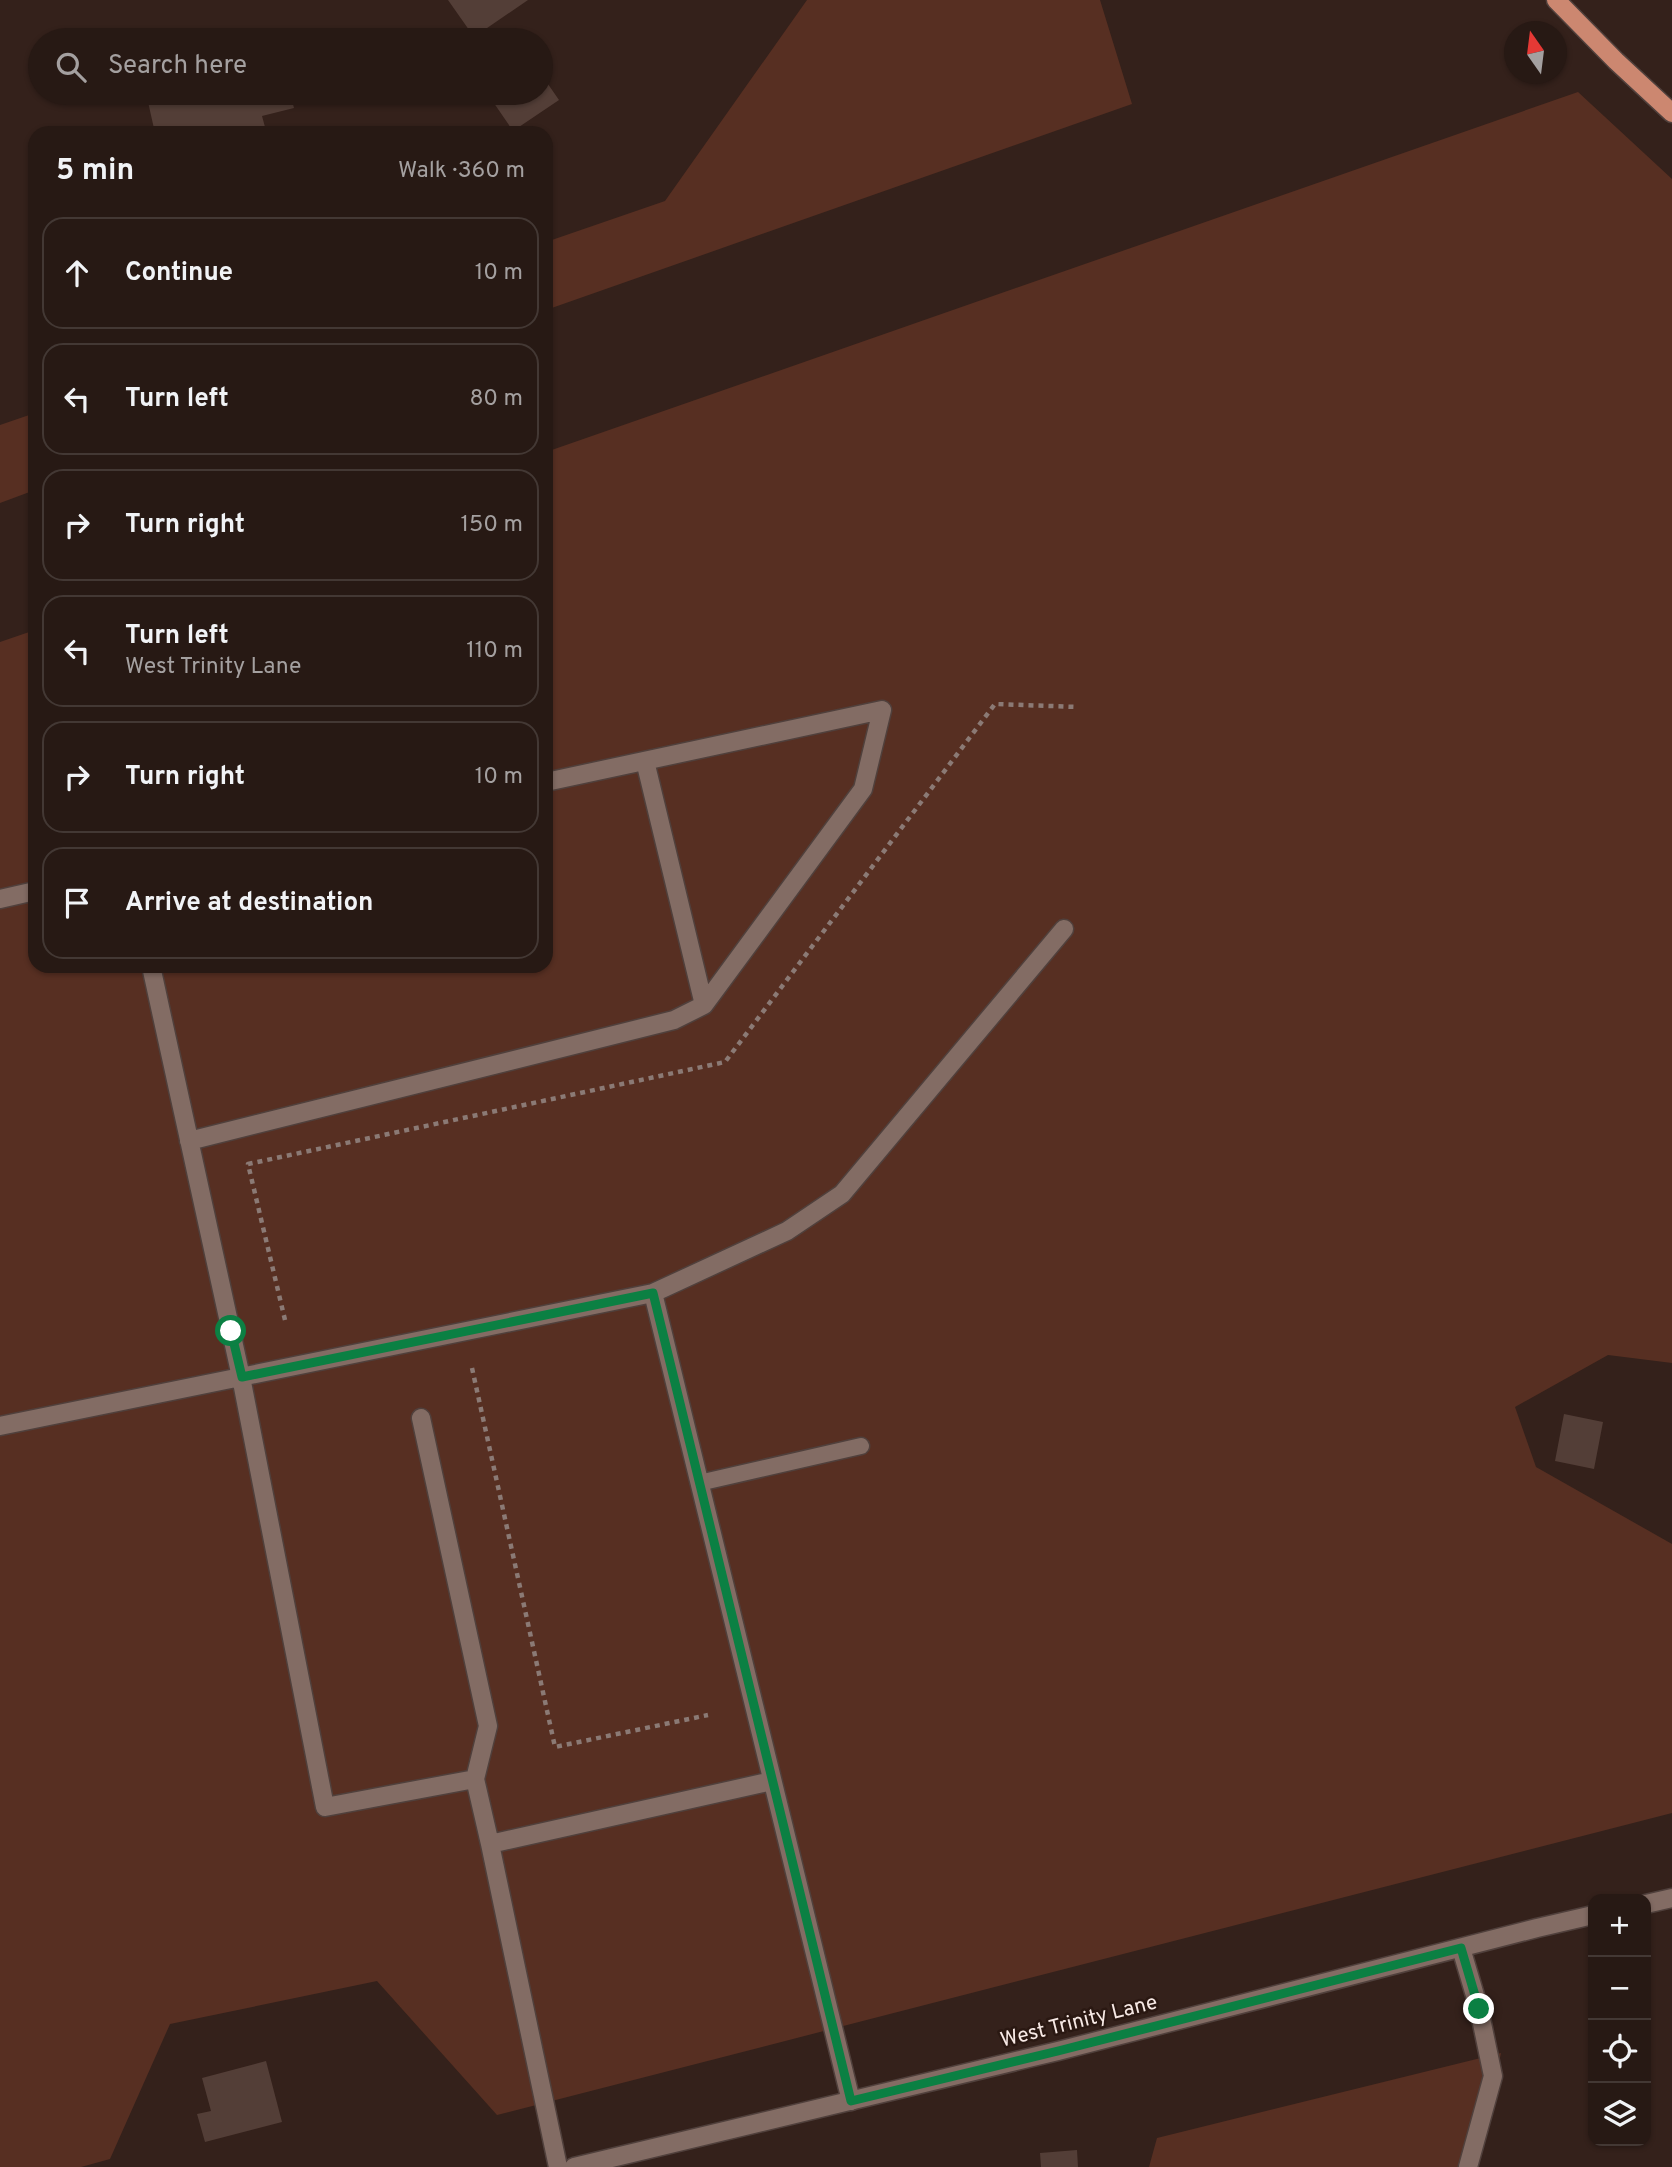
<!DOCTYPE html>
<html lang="en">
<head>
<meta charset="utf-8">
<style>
	body { margin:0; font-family:Overpass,sans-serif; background:#332622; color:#f1f3f6 }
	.controls { position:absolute; right:21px; bottom:21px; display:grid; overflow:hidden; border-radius:14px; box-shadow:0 2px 5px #0004 }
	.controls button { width:63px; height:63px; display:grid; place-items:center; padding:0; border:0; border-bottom:2px solid #433834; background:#271914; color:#f1f3f6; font:35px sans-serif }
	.compass { position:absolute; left:1504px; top:21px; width:63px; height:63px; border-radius:50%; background:#271914; box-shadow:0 2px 5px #0004; rotate:346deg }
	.stop { position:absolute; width:21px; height:21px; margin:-16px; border:5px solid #0b8043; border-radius:50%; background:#fff }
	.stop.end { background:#0b8043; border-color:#fff; box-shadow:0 2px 7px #0008 }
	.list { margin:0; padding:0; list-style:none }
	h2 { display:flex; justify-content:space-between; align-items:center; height:91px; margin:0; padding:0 28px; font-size:30px }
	h2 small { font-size:23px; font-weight:400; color:#a4a0a0 }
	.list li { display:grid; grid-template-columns:46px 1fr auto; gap:21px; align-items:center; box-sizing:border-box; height:112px; margin:0 14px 14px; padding:0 14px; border:2px solid #433834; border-radius:21px }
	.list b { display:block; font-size:26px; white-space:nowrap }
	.list p { margin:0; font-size:23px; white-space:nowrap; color:#a4a0a0 }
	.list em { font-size:23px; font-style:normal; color:#a4a0a0 }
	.icon { flex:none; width:38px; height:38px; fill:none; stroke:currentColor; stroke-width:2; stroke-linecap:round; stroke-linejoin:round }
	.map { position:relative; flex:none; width:1672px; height:2167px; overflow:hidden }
	.search { position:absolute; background:#271914; box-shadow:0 2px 5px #0004; left:28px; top:28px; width:525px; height:77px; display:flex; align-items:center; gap:18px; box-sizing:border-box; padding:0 24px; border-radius:38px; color:#a4a0a0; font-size:26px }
	.panel { position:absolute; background:#271914; box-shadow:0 2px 5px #0004; left:28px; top:126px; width:525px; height:847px; border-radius:21px }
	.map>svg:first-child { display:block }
	.green { fill:#572f22 }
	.building { fill:#533e37 }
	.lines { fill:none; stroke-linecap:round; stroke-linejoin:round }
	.lane-casing { stroke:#50403c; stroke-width:19 }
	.street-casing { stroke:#50403c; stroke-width:21 }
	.secondary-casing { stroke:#50403c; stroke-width:21 }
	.primary-casing { stroke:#50403c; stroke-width:21 }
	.path { stroke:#8b7a75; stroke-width:4.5; stroke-dasharray:5 5; stroke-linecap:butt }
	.lane { stroke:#836c64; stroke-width:16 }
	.street { stroke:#836c64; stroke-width:18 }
	.secondary { stroke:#836c64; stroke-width:18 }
	.primary { stroke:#cc8770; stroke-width:18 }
	.route { stroke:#0b8043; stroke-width:9 }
	.labels { text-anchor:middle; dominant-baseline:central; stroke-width:5; stroke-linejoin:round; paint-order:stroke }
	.street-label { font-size:21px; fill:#f7e9e5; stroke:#2a1812 }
</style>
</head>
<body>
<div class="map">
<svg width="1672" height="2167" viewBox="0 0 1672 2167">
	<rect width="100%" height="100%" fill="#34211b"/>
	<!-- green -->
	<path class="green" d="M807 0H1100L1132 104 546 310V242L665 201Z
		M1578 92 1672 179V1363L1608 1355 1515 1407 1536 1467 1672 1544V1813L497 2115 377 1981 170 2024 110 2159 81 2167H0V642L35 630V966H546V452Z
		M35 413V490L0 503V425Z
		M1501 2053 1477 2167H1149L1157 2138Z"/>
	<!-- building -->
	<path class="building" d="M448 0H528L474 37Z
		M541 74 559 100 513 131 487 93H541Z
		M146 93H290L294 108 262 116 265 127 239 133H155Z
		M1564 1414 1603 1422 1594 1469 1555 1461Z
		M266 2061 282 2122 205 2142 197 2114 211 2111 202 2078Z
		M1077 2150 1078 2167H1041L1040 2153Z"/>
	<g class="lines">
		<defs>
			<path id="lane" d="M699 1483 861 1446"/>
			<path id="street" d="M645 761 704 1005
				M0 899 35 891
				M151 966 241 1377 325 1807 475 1779 488 1726 421 1418
				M189 1141 674 1020 704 1005 863 789 882 710 546 782
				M653 1293 787 1231 842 1194 1064 929
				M0 1426 653 1293 851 2101
				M475 1779 490 1844 772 1781
				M490 1844 558 2167
				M1461 1948 1479 2009 1493 2076 1468 2167"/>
			<path id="secondary" d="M1646 1904 1672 1898
				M574 2167 1058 2051 1537 1928 1593 1915"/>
			<path id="primary" d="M1556 0 1616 61 1672 113"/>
		</defs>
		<!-- lane casing -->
		<use href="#lane" class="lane-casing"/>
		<!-- street casing -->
		<use href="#street" class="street-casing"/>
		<!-- secondary casing -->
		<use href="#secondary" class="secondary-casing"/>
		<!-- primary casing -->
		<use href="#primary" class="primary-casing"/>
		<!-- path -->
		<path class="path" d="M285 1320 248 1164 725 1062 995 704 1078 707
			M472 1368 555 1747 708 1715"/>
		<!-- lane -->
		<use href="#lane" class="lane"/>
		<!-- street -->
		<use href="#street" class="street"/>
		<!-- secondary -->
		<use href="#secondary" class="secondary"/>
		<!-- primary -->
		<use href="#primary" class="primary"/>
	</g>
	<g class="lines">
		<!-- route -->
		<path class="route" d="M231 1331 242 1377 653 1293 851 2101 1058 2051 1461 1948 1479 2009"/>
	</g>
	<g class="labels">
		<!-- street labels -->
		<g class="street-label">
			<text transform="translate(1079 2022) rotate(-14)">West Trinity Lane</text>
		</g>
	</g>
</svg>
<div class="controls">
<button>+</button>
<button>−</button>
<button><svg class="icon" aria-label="locate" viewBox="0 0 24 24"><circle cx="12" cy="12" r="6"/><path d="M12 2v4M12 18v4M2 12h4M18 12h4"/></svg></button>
<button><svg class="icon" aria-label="layers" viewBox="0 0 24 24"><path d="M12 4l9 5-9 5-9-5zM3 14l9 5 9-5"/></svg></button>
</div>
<svg class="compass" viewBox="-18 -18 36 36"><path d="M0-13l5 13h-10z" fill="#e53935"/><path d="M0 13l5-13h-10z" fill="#a4a0a0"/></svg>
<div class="stop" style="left:231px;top:1331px"></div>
<div class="stop end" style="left:1479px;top:2009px"></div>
<div class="search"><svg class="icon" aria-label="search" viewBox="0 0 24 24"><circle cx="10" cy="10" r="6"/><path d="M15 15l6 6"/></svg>Search here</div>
<section class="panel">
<h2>5 min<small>Walk · 360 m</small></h2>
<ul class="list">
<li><svg class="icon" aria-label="ahead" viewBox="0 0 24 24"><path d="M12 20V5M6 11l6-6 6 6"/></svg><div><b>Continue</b></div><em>10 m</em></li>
<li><svg class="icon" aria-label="left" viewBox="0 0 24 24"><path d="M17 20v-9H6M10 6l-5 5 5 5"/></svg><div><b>Turn left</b></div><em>80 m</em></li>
<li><svg class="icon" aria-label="right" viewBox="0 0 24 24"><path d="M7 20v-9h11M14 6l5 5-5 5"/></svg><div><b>Turn right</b></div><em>150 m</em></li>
<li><svg class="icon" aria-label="left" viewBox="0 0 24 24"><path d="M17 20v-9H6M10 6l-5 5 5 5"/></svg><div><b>Turn left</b><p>West Trinity Lane</p></div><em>110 m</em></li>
<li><svg class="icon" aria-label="right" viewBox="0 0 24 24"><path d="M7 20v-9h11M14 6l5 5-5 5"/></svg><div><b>Turn right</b></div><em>10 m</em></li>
<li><svg class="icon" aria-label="arrive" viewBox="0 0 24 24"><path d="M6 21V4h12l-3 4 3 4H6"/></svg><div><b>Arrive at destination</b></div></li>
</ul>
</section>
</div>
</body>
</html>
